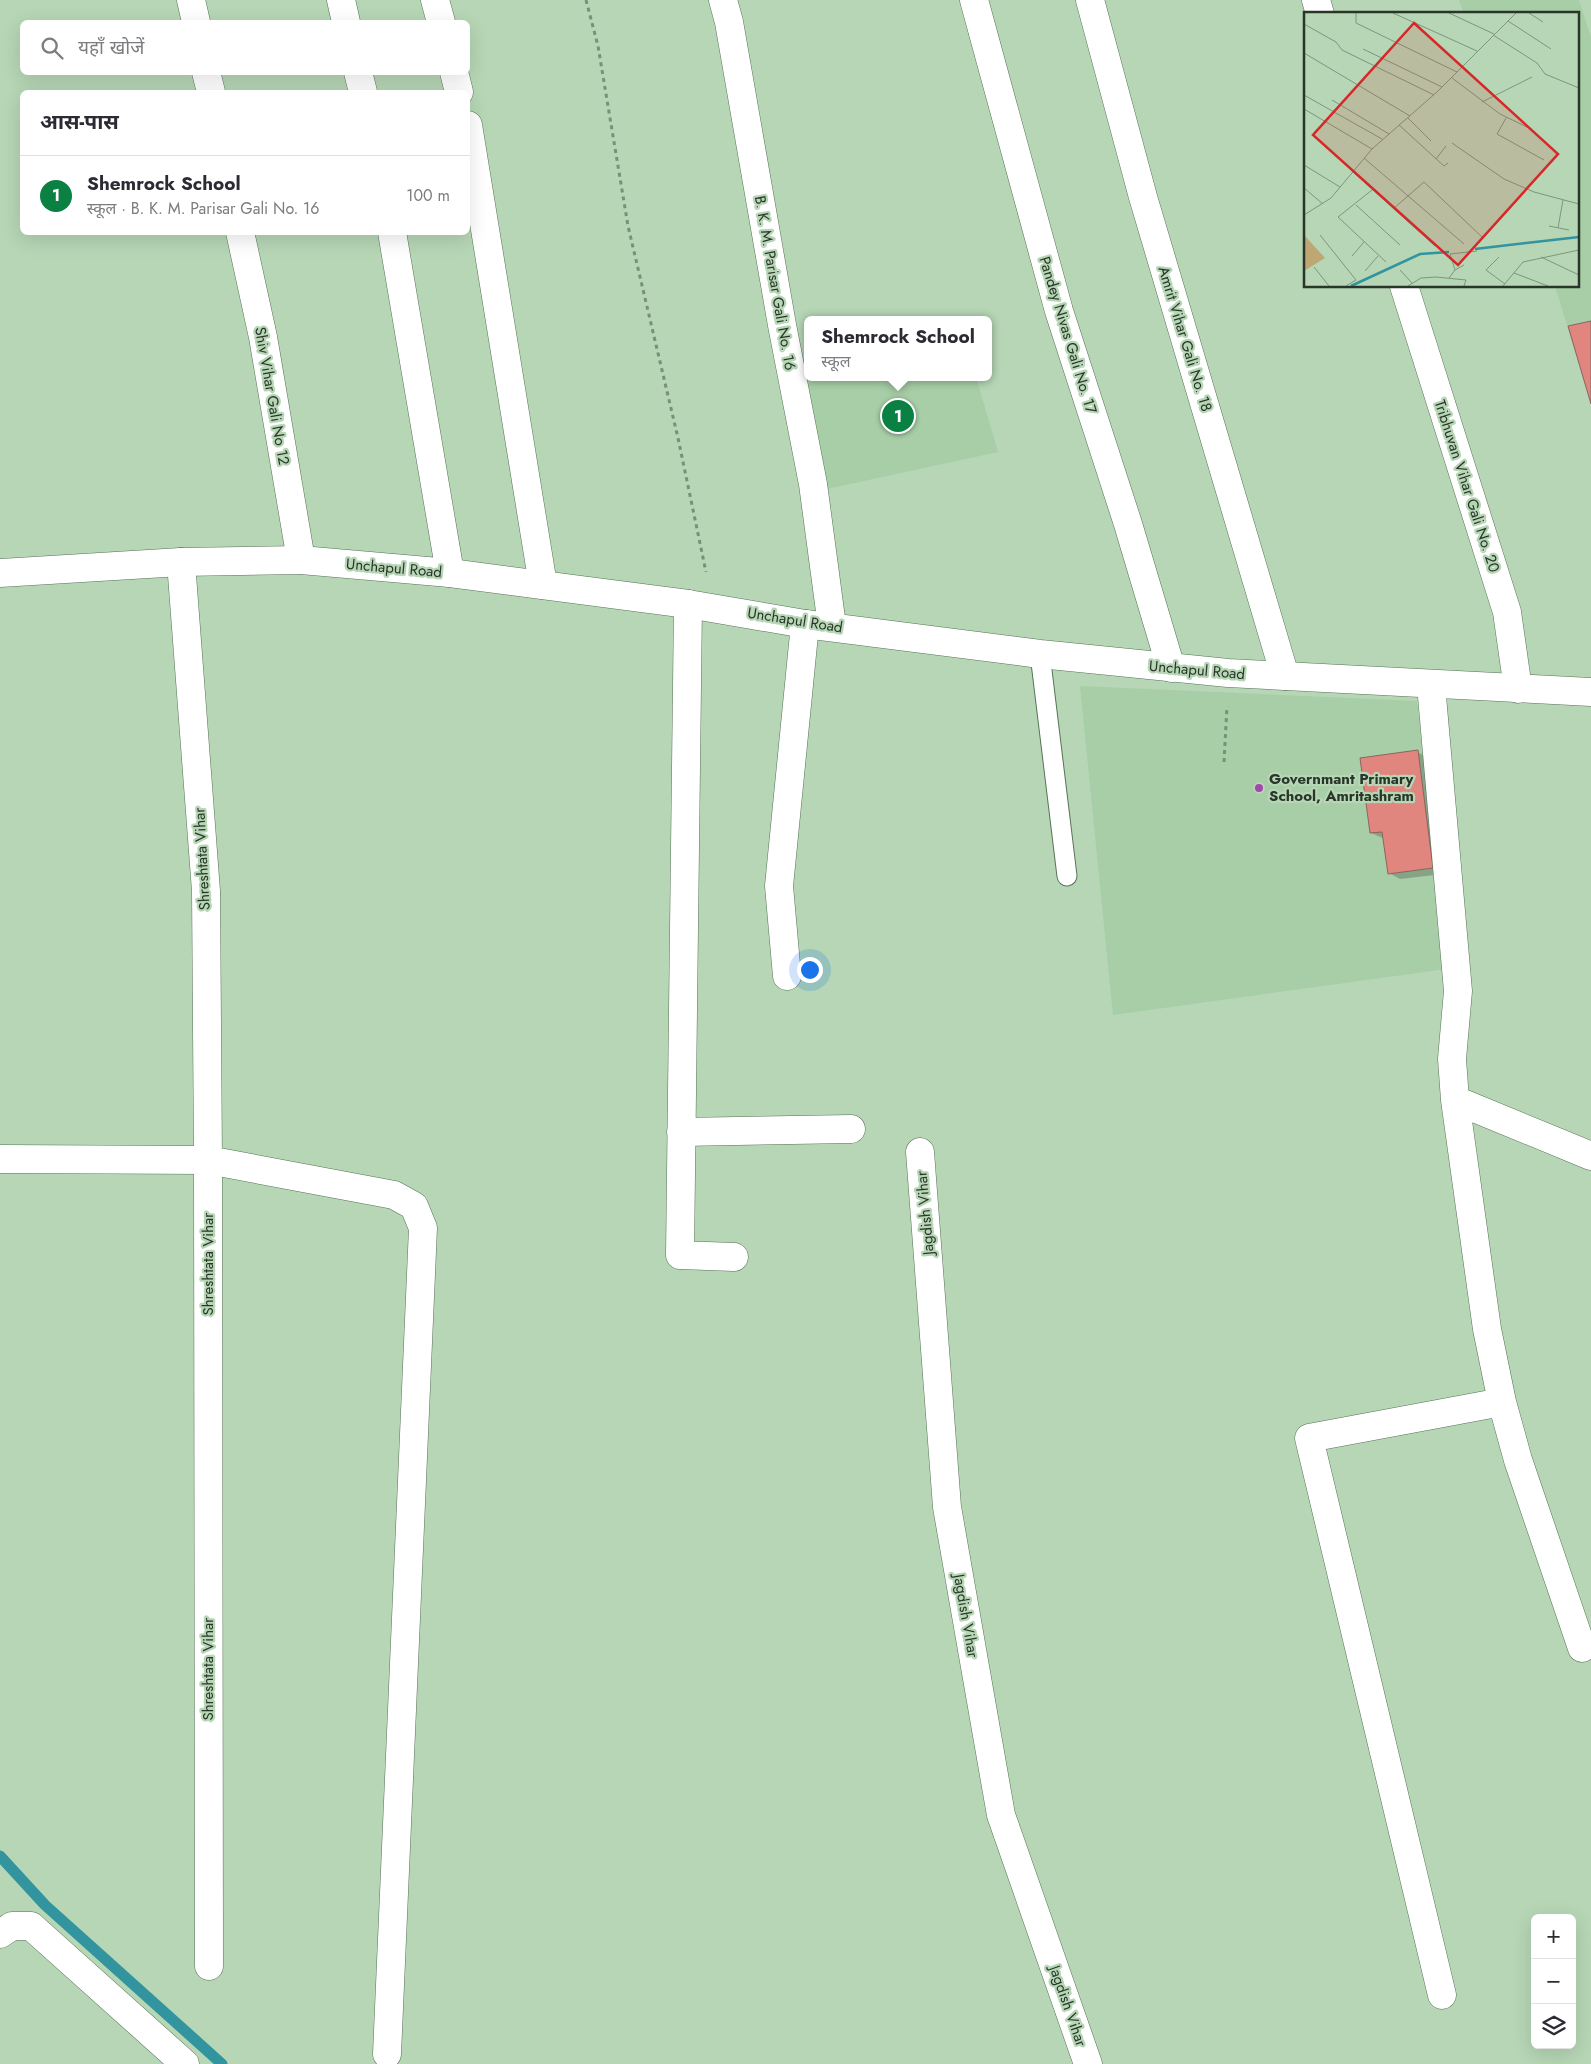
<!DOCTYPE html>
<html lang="hi">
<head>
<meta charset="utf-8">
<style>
	body { margin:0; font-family:Jost,"Noto Sans Devanagari",sans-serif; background:#f7f7f7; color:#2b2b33 }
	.controls { position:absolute; right:15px; bottom:15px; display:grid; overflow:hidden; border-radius:8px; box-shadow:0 5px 20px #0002 }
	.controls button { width:45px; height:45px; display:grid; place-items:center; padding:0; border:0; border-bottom:1px solid #e1e1e2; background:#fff; color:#2b2b33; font:25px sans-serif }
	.you { position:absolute; left:809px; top:969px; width:18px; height:18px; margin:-12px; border:4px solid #fff; border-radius:50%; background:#1a73e8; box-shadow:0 0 0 8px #1a73e833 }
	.badge { display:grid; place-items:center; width:32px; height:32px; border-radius:50%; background:#0b8043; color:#fff; font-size:16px; font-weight:700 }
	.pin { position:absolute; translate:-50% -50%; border:2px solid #fff; box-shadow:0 1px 5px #0006 }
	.popup { position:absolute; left:804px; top:316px; width:188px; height:65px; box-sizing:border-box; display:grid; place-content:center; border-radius:8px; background:#fff; filter:drop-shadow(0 1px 4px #0005); font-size:16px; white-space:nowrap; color:#7c7c81 }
	.popup b { font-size:19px; color:#2b2b33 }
	.popup::after { content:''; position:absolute; left:50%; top:100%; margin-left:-10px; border:10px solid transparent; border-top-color:#fff }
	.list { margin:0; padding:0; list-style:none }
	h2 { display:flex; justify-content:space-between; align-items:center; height:65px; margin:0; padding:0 20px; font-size:21px }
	h2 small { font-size:16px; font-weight:400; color:#7c7c81 }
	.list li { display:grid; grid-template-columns:32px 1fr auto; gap:15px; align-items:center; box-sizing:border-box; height:80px; padding:0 20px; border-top:1px solid #e1e1e2 }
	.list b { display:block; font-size:19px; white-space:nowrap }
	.list p { margin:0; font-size:16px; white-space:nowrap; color:#7c7c81 }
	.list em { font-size:16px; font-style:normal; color:#7c7c81 }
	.icon { flex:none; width:28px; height:28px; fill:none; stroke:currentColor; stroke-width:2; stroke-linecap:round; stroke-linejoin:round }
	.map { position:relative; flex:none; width:1591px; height:2064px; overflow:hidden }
	.search { position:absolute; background:#fff; box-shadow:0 5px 20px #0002; left:20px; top:20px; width:450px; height:55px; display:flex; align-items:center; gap:12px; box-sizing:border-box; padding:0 18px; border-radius:8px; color:#7c7c81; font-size:19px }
	.panel { position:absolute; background:#fff; box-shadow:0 5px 20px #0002; left:20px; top:90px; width:450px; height:145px; border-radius:8px }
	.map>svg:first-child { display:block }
	.built { fill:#a7cea7 }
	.shadow { fill:#0003 }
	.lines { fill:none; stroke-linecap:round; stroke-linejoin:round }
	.stream { stroke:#31949e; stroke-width:11 }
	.building { fill:#e1867f; stroke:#8e635f }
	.service-casing { stroke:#567356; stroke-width:21 }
	.minor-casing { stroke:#567356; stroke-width:29 }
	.tertiary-casing { stroke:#567356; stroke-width:29 }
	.path { stroke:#789078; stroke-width:3; stroke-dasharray:4 4; stroke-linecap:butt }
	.service { stroke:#fff; stroke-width:19 }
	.minor { stroke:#fff; stroke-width:28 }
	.tertiary { stroke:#fff; stroke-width:28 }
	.poi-dot { fill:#a545ad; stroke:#b6d6b5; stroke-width:2 }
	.labels { text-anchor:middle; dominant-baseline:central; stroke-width:4.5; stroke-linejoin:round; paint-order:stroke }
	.street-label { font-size:15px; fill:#283528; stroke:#b6d6b5 }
	.poi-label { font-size:15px; font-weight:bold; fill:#283528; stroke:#b6d6b5; text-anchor:start }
	.inset-river { fill:none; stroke:#31949e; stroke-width:2.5 }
	.inset-road { fill:none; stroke:#7d967d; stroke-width:1 }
	.view { fill:#d62828; fill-opacity:0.15; stroke:#d62828; stroke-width:2.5 }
	.inset-edge { fill:none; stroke:#283528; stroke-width:2.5 }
</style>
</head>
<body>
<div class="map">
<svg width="1591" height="2064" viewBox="0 0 1591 2064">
	<rect width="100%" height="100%" fill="#b6d6b5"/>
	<!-- built -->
	<path class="built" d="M1459 0H1579L1591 37V404L1555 286H1577V14H1464Z
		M813 377H976L998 452 822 490 802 380Z
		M1080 686 1417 701 1437 874 1446 969 1113 1015Z"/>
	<!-- shadow -->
	<path class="shadow" d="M1417 752 1429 758 1444 874 1400 879 1389 873 1385 839 1371 833Z"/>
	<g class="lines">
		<!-- stream -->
		<path class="stream" d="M0 1856 45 1905 222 2064"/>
	</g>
	<!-- building -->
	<path class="building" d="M1591 321V404L1568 326Z
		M1418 750 1433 868 1388 874 1382 832 1370 833 1360 758Z"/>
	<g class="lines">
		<defs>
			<path id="service" d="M1040 654 1067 876"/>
			<path id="minor" d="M191 0 196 22
				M341 0 346 22
				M435 0 441 22
				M723 0 729 22 782 325 813 484 832 626
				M974 0 1059 311 1128 524 1171 668
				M1090 0 1143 197 1285 676
				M1316 0 1320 14
				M206 72 211 92
				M358 72 363 92
				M454 72 459 92
				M468 125 543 585
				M240 232 263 337 301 560
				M392 232 450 573
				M1404 286 1507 612 1518 689
				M181 562 206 891 208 1160 209 1966
				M688 604 680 1255 734 1257
				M1431 685 1458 991 1452 1059 1455 1100 1487 1329 1502 1402 1518 1460 1582 1648
				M787 976 779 886 805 624
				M1455 1100 1591 1156
				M681 1132 851 1129
				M920 1152 947 1507 1001 1815 1088 2064
				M0 1159 208 1160 394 1195 414 1206 423 1228 387 2054
				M0 1934 12 1926H31L185 2064
				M1442 1995 1309 1438 1502 1402"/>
			<path id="tertiary" d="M0 573 181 562 301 560 450 573 688 604 805 624 1040 654 1228 673 1591 692"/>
		</defs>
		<!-- service casing -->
		<use href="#service" class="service-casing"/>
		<!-- minor casing -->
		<use href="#minor" class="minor-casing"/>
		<!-- tertiary casing -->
		<use href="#tertiary" class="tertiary-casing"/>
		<!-- path -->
		<path class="path" d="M586 0 598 46 628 226 678 438 706 572
			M1224 762 1227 706"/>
		<!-- service -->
		<use href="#service" class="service"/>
		<!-- minor -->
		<use href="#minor" class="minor"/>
		<!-- tertiary -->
		<use href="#tertiary" class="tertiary"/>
	</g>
	<!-- markers -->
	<circle class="poi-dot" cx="1259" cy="788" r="5"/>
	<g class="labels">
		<!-- street labels -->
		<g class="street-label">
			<text transform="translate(775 283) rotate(80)">B. K. M. Parisar Gali No. 16</text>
			<text transform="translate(1068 335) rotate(73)">Pandey Nivas Gali No. 17</text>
			<text transform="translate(1185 339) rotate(73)">Amrit Vihar Gali No. 18</text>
			<text transform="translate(272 396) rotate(80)">Shiv Vihar Gali No 12</text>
			<text transform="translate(1467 486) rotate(72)">Tribhuvan Vihar Gali No. 20</text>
			<text transform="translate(394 568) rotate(5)">Unchapul Road</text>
			<text transform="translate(795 620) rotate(9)">Unchapul Road</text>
			<text transform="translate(1197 670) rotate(5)">Unchapul Road</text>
			<text transform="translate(202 859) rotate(-93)">Shreshtata Vihar</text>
			<text transform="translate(925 1213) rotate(-95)">Jagdish Vihar</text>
			<text transform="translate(208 1264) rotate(-90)">Shreshtata Vihar</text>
			<text transform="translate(966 1616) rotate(80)">Jagdish Vihar</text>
			<text transform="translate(208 1669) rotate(-90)">Shreshtata Vihar</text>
			<text transform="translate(1068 2006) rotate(71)">Jagdish Vihar</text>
		</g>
		<!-- poi labels -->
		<g class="poi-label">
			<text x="1269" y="779">Governmant Primary<tspan x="1269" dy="17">School, Amritashram</tspan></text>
		</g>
	</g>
	<!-- overview -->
	<g transform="translate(1304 12)">
		<rect width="275" height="275" fill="#b6d6b5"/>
		<path d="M0 223 21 246 0 259Z" fill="#bfa774"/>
		<path class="inset-river" d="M171 237 275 225M47 274 116 242 145 240"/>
		<path class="inset-road" d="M52 1V11L153 60M89 1 173 39M145 1 190 22M225 1 239 10M204 9 247 37M0 12 32 30 38 38 130 83M189 23 233 51 241 62 275 76M59 37 138 75M0 41 106 104M148 66 196 102 225 116M0 83 78 127M28 88 85 122M178 90 228 65M0 97 68 137M104 106 127 129M202 106 193 122 240 148M95 113 140 154 144 151M148 131 200 167 230 180 275 192M60 146 160 232M132 147 142 134M0 153 36 175M49 160 131 234M0 176 19 192M68 178 34 205 82 250M52 193 96 233M89 197 120 170 178 225M0 203 27 186 68 137 134 79 212 1M245 214 265 218M254 216 259 188M16 223 52 268 42 274M48 244 60 230M195 245 182 258 201 272M237 245 275 263M10 255 25 274M96 258 108 271M151 258 146 242 173 239M61 259 74 244M210 261 244 274M145 266 151 258 160 253M104 274 117 266 132 265 162 268 160 274M199 274 219 250 275 238"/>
		<path class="view" d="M110 11 254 142 154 253 9 123Z"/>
		<rect width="275" height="275" class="inset-edge"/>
	</g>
</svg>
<div class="controls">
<button>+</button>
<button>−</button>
<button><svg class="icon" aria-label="layers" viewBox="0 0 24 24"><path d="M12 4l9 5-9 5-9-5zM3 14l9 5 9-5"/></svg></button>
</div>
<div class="you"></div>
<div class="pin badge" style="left:898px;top:416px">1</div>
<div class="popup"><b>Shemrock School</b>स्कूल</div>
<div class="search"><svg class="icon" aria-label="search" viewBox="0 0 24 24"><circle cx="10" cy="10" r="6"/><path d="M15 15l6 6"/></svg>यहाँ खोजें</div>
<section class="panel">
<h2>आस-पास<small></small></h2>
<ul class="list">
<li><span class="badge">1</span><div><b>Shemrock School</b><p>स्कूल · B. K. M. Parisar Gali No. 16</p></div><em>100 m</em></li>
</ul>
</section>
</div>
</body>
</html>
